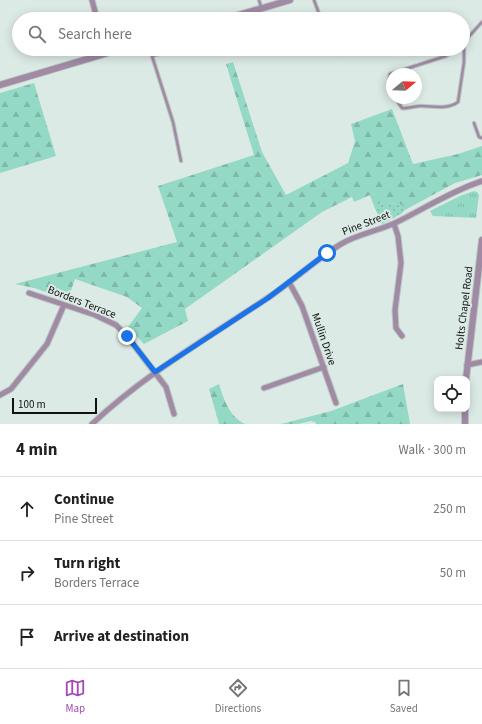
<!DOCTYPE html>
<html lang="en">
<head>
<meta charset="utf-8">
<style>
	body { margin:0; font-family:"Source Sans 3",sans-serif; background:#f6f6f6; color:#222 }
	.controls { position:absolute; right:12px; bottom:12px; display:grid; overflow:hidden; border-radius:8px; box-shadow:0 2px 10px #0003 }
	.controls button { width:36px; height:36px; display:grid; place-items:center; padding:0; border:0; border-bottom:1px solid #e0e0e0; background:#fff; color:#222; font:20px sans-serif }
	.compass { position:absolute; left:386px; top:68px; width:36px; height:36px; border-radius:50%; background:#fff; box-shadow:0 2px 10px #0003; rotate:71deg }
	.scale { position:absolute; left:12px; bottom:10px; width:85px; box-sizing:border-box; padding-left:4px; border:2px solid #0e1211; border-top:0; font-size:11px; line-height:14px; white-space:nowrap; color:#0e1211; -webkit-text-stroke:3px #dceae5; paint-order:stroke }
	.stop { position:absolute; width:12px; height:12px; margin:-9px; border:3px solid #1a73e8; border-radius:50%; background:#fff }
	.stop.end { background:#1a73e8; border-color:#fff; box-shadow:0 1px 4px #0008 }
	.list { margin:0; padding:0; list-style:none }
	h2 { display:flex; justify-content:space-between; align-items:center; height:52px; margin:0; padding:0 16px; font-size:17px }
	h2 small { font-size:13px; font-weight:400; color:#767676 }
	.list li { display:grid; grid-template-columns:26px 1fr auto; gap:12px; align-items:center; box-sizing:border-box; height:64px; padding:0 16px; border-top:1px solid #e0e0e0 }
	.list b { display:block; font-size:15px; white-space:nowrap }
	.list p { margin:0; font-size:13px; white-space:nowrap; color:#767676 }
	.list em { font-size:13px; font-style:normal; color:#767676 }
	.icon { flex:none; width:22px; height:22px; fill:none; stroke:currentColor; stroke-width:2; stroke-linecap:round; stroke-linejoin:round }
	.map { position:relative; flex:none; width:482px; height:424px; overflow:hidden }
	.search { position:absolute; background:#fff; box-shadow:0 2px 10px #0003; left:12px; right:12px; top:12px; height:44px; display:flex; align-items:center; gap:10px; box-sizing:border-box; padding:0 14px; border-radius:22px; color:#767676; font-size:15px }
	.sheet { height:244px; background:#fff }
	nav { display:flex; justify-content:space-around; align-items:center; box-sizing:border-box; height:56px; border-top:1px solid #e0e0e0; background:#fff; font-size:11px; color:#767676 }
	nav a { display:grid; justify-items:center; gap:2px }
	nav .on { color:#a44ab5 }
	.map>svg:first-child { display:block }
	.grass { fill:url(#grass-tufts) }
	.forest { fill:url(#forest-firs) }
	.park { fill:url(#park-dots) }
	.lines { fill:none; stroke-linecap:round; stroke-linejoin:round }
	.service-casing { stroke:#bbc7c3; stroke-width:4.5 }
	.minor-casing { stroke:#bbc7c3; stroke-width:7 }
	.tertiary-casing { stroke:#bbc7c3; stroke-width:8 }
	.service { stroke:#a08aa4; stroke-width:2.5 }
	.minor { stroke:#a08aa4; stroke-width:5 }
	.tertiary { stroke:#a08aa4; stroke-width:6 }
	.route { stroke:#1a73e8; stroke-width:5 }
	.labels { text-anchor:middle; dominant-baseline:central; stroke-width:4; stroke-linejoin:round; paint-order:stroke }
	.street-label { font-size:11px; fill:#0e1211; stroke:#dceae5 }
</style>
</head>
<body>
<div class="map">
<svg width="482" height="424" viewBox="0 0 482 424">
	<defs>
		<pattern id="grass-tufts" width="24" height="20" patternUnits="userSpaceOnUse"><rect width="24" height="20" fill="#94d9c5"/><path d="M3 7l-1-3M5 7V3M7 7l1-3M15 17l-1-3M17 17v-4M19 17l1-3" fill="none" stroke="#7eb9a8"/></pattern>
		<pattern id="forest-firs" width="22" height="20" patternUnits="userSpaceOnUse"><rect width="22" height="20" fill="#94d9c5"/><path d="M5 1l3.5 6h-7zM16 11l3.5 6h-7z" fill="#7eb9a8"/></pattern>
		<pattern id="park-dots" width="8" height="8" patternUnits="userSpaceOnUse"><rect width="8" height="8" fill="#94d9c5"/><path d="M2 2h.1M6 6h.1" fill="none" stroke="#7eb9a8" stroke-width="1.8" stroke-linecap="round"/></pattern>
	</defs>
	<rect width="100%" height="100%" fill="#dceae5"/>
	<!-- grass -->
	<path class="grass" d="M474 191 477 192 479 195 476 218 433 216 430 211 460 196Z"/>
	<!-- forest -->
	<path class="forest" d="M233 62 262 152 286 195 348 163 355 141 351 124 392 109 413 164 458 154 482 146V175L455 183 405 210 402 205 383 202 374 206 370 195 354 202 352 197 322 212 185 309 188 321 144 344 128 327 142 308 127 297 75 279 68 299 34 288 15 284 177 242 158 186 254 155 226 64Z
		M34 83 56 156 0 173V93Z
		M219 384C224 400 229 416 245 424H219L209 389Z
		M403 384 410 424H316L315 422 311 421 298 424H281L331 411Z"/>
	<!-- park -->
	<path class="park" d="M383 202 402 205 405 210 401 214 382 224 374 206Z"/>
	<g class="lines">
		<defs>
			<path id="service" d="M259 0 261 7
				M314 0 321 19
				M464 42 482 22
				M150 49 152 56 175 49
				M332 49 338 54 349 50
				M152 56 173 122 181 161
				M392 90 389 79 390 74 446 56 457 49
				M395 98 402 108C408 109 415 106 421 106 433 106 447 110 458 102L464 62V42
				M474 123 479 137 482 138"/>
			<path id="minor" d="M92 0 97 19
				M394 224 398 236 401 263 395 310 396 328 402 336
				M289 282 302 306 336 403
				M29 293 95 315 116 325 127 336 166 387 174 414
				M467 365 482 362
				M264 388 324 367
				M0 395 11 389 47 344 64 305
				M92 424C144 375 206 339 266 299 292 282 315 260 341 244 358 234 378 231 395 223 424 209 451 191 482 181"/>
			<path id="tertiary" d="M225 19 290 0
				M0 85 121 49
				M466 379 482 240
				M465 409V424"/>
		</defs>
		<!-- service casing -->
		<use href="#service" class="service-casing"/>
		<!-- minor casing -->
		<use href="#minor" class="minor-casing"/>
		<!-- tertiary casing -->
		<use href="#tertiary" class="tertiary-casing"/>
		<!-- service -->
		<use href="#service" class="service"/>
		<!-- minor -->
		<use href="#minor" class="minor"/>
		<!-- tertiary -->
		<use href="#tertiary" class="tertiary"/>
	</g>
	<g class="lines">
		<!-- route -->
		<path class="route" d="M127 336 155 372 268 298 327 253"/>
	</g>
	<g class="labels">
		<!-- street labels -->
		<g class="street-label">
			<text transform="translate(366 223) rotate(-21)">Pine Street</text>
			<text transform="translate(82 302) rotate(21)">Borders Terrace</text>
			<text transform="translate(464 308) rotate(-83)">Holts Chapel Road</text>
			<text transform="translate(324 339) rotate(71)">Mullin Drive</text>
		</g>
	</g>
</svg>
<div class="controls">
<button><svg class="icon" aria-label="locate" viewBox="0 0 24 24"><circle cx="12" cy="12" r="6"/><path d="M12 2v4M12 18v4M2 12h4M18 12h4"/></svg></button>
</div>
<svg class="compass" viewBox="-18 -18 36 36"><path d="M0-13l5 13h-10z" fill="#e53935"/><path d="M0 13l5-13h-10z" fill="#767676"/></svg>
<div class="scale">100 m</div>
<div class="stop" style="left:327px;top:253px"></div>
<div class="stop end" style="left:127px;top:336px"></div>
<div class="search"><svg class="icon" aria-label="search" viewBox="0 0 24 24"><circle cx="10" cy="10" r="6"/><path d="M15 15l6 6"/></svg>Search here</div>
</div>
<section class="sheet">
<h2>4 min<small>Walk · 300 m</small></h2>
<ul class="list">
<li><svg class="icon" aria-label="ahead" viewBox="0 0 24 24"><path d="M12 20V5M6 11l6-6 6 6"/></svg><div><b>Continue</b><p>Pine Street</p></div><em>250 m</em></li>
<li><svg class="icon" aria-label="right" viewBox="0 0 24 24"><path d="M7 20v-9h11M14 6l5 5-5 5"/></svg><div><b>Turn right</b><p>Borders Terrace</p></div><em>50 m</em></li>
<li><svg class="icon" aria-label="arrive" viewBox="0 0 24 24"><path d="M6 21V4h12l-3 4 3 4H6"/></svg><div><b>Arrive at destination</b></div></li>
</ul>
</section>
<nav>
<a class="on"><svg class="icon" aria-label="map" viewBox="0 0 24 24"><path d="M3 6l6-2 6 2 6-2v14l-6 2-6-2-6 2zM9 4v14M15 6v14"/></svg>Map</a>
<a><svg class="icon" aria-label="directions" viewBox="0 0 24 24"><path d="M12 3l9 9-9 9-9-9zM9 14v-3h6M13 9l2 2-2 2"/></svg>Directions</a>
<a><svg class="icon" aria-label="saved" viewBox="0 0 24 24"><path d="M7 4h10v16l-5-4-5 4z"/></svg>Saved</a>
</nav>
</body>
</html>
